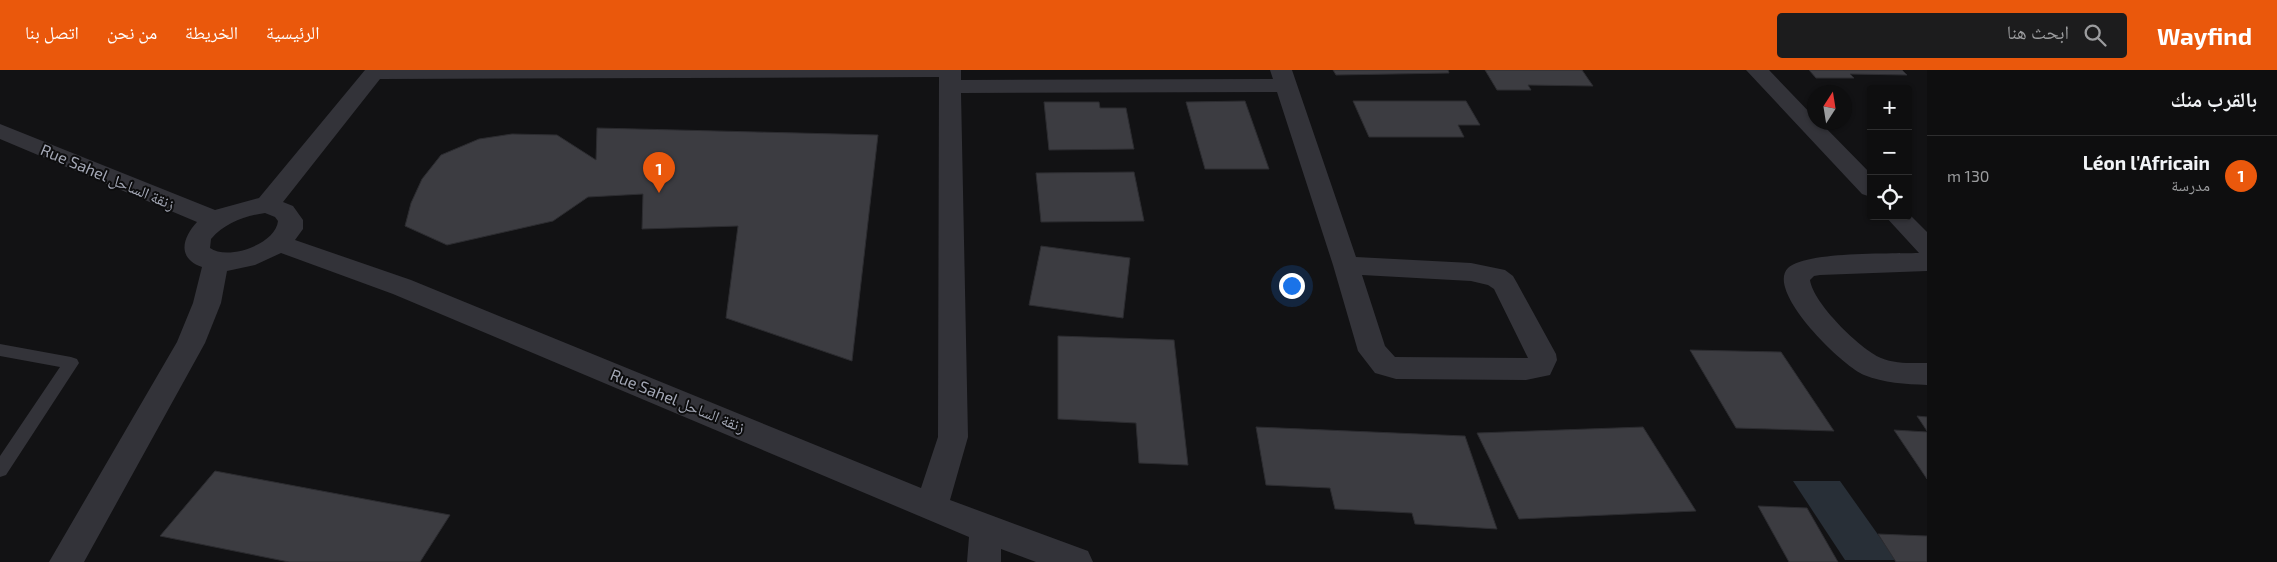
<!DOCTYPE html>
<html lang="ar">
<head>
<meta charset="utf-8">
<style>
	body { margin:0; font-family:"Exo 2","Noto Naskh Arabic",sans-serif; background:#1c1c1d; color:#f1f3f6; direction:rtl }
	.controls { position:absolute; right:15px; top:15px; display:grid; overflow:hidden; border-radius:5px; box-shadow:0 1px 4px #0004 }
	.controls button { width:45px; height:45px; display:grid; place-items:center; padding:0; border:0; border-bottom:1px solid #2e2e2f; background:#0e0e0f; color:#f1f3f6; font:25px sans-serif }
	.compass { position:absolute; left:1807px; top:15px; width:45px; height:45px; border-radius:50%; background:#0e0e0f; box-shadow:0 1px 4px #0004; rotate:12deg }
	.you { position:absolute; left:1291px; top:215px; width:18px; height:18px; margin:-12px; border:4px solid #fff; border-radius:50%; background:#1a73e8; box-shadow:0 0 0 8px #1a73e833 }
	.badge { display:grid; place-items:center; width:32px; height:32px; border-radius:50%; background:#ea580c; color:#fff; font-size:16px; font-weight:700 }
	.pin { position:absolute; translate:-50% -41px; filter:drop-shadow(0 1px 2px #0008) }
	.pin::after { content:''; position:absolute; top:26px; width:18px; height:15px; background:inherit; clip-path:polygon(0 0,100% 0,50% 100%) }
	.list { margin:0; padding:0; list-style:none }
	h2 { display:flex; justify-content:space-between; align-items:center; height:65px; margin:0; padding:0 20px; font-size:21px }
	h2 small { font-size:16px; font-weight:400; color:#9b9c9e }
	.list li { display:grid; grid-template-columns:32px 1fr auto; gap:15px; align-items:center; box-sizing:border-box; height:80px; padding:0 20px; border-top:1px solid #2e2e2f }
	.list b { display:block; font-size:19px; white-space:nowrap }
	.list p { margin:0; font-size:16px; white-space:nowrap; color:#9b9c9e }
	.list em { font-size:16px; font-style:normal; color:#9b9c9e }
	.icon { flex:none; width:28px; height:28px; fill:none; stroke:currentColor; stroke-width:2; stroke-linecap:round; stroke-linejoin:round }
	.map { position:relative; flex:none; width:1927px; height:492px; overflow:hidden; direction:ltr }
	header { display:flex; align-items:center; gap:30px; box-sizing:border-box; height:70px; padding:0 25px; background:#ea580c; color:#fff }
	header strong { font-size:24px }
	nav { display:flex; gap:28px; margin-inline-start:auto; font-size:18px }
	.search { width:350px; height:45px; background:#1c1c1d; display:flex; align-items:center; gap:12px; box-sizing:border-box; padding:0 18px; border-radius:5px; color:#9b9c9e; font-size:19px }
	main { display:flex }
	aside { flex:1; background:#0e0e0f }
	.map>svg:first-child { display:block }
	.water { fill:#282f37 }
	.building { fill:#3c3c41; stroke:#2c2c30 }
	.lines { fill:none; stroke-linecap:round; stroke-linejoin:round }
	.lane { fill:#333339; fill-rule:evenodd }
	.street { fill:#333339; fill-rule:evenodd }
	.labels { text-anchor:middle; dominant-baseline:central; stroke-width:4; stroke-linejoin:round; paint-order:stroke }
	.street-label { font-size:16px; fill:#a3a7b5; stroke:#0d0d0e }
</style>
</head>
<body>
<header>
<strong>Wayfind</strong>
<div class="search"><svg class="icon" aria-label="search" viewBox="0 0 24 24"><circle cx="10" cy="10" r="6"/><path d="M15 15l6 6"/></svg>ابحث هنا</div>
<nav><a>الرئيسية</a><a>الخريطة</a><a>من نحن</a><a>اتصل بنا</a></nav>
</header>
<main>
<aside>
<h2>بالقرب منك<small></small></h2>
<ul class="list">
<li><span class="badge">1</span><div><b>Léon l'Africain</b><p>مدرسة</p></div><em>130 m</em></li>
</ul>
</aside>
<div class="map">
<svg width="1927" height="492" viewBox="0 0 1927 492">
	<rect width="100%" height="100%" fill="#121214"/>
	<!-- water -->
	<path class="water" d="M1793 411H1840L1896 490H1845Z"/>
	<!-- building -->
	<path class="building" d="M1333 0H1448L1449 3 1336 5Z
		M1485 0H1582L1593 16 1528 15 1531 20H1497Z
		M1809 0H1902L1907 5 1850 4 1854 8H1816Z
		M1245 31 1269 99H1205L1186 32Z
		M1353 31H1466L1480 55H1458L1464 67H1369Z
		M1044 32H1099L1100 38H1126L1134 79 1049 80Z
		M597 58 878 65 852 291 726 248 738 156 642 159 643 124 588 127 553 151 447 175 405 156 411 133 422 109 441 85 479 69 512 64 557 65 596 90Z
		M1134 102 1144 151 1041 152 1036 103Z
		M1041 176 1130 188 1123 248 1029 235Z
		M1058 266 1174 270 1188 395 1139 393 1136 353 1058 349Z
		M1690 280 1781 282 1834 361 1736 358Z
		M1917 346 1927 347V361Z
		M1256 357 1465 366 1497 459 1415 454 1412 443 1335 439 1330 418 1266 415Z
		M1643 357 1696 441 1519 449 1477 363Z
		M1894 360 1927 362V409Z
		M215 401 450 445 420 492H289L160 466Z
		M1758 436 1807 438 1838 492H1789Z
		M1878 464 1927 466V492H1896Z"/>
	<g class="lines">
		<!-- lane -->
		<path class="lane" d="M0 274 71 287 77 289 79 293 6 405 0 407V386L60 297 0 286Z"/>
		<!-- street -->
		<path class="street" d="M365 0H961V10L1273 9 1270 0H1292L1356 187 1471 193 1505 200 1513 206 1517 213 1556 284 1557 290 1550 305 1526 310 1396 309 1375 303 1358 281 1333 195 1277 22 961 23 968 367 950 430 1088 481 1093 492H1036L1001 479V492H967L969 467 393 224 281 183 255 195 227 201 221 233 205 273 84 492H49L177 272 193 233 202 197C176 188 183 167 197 152L0 69V54L215 140 259 128ZM939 7 938 367 921 418 411 210 295 170 303 159V150L293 136 283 132 380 9ZM265 143 275 147 278 151C276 174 228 191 210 178L211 169C225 153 244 146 265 143ZM1362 205 1471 211 1488 215 1494 219 1528 288 1395 287 1385 276Z
			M1746 0H1769L1814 47V52H1820L1871 104V127L1862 124Z
			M1908 143 1927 162V201L1820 205 1814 206 1810 210C1813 233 1860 279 1881 288 1895 294 1912 293 1927 293V315C1905 314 1884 313 1864 305 1842 296 1765 221 1788 198 1806 181 1892 184 1919 183L1885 146H1908Z"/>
	</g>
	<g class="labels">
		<!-- street labels -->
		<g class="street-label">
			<text transform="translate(108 106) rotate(23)">Rue Sahel زنقة الساحل</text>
			<text transform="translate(678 330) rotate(22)">Rue Sahel زنقة الساحل</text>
		</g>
	</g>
</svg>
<div class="controls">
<button>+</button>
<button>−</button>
<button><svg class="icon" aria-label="locate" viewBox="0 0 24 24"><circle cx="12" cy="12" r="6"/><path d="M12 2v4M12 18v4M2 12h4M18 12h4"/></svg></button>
</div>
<svg class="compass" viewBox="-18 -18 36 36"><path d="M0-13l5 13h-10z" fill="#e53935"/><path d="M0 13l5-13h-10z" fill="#9b9c9e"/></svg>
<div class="you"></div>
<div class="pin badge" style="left:659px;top:123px">1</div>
</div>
</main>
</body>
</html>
